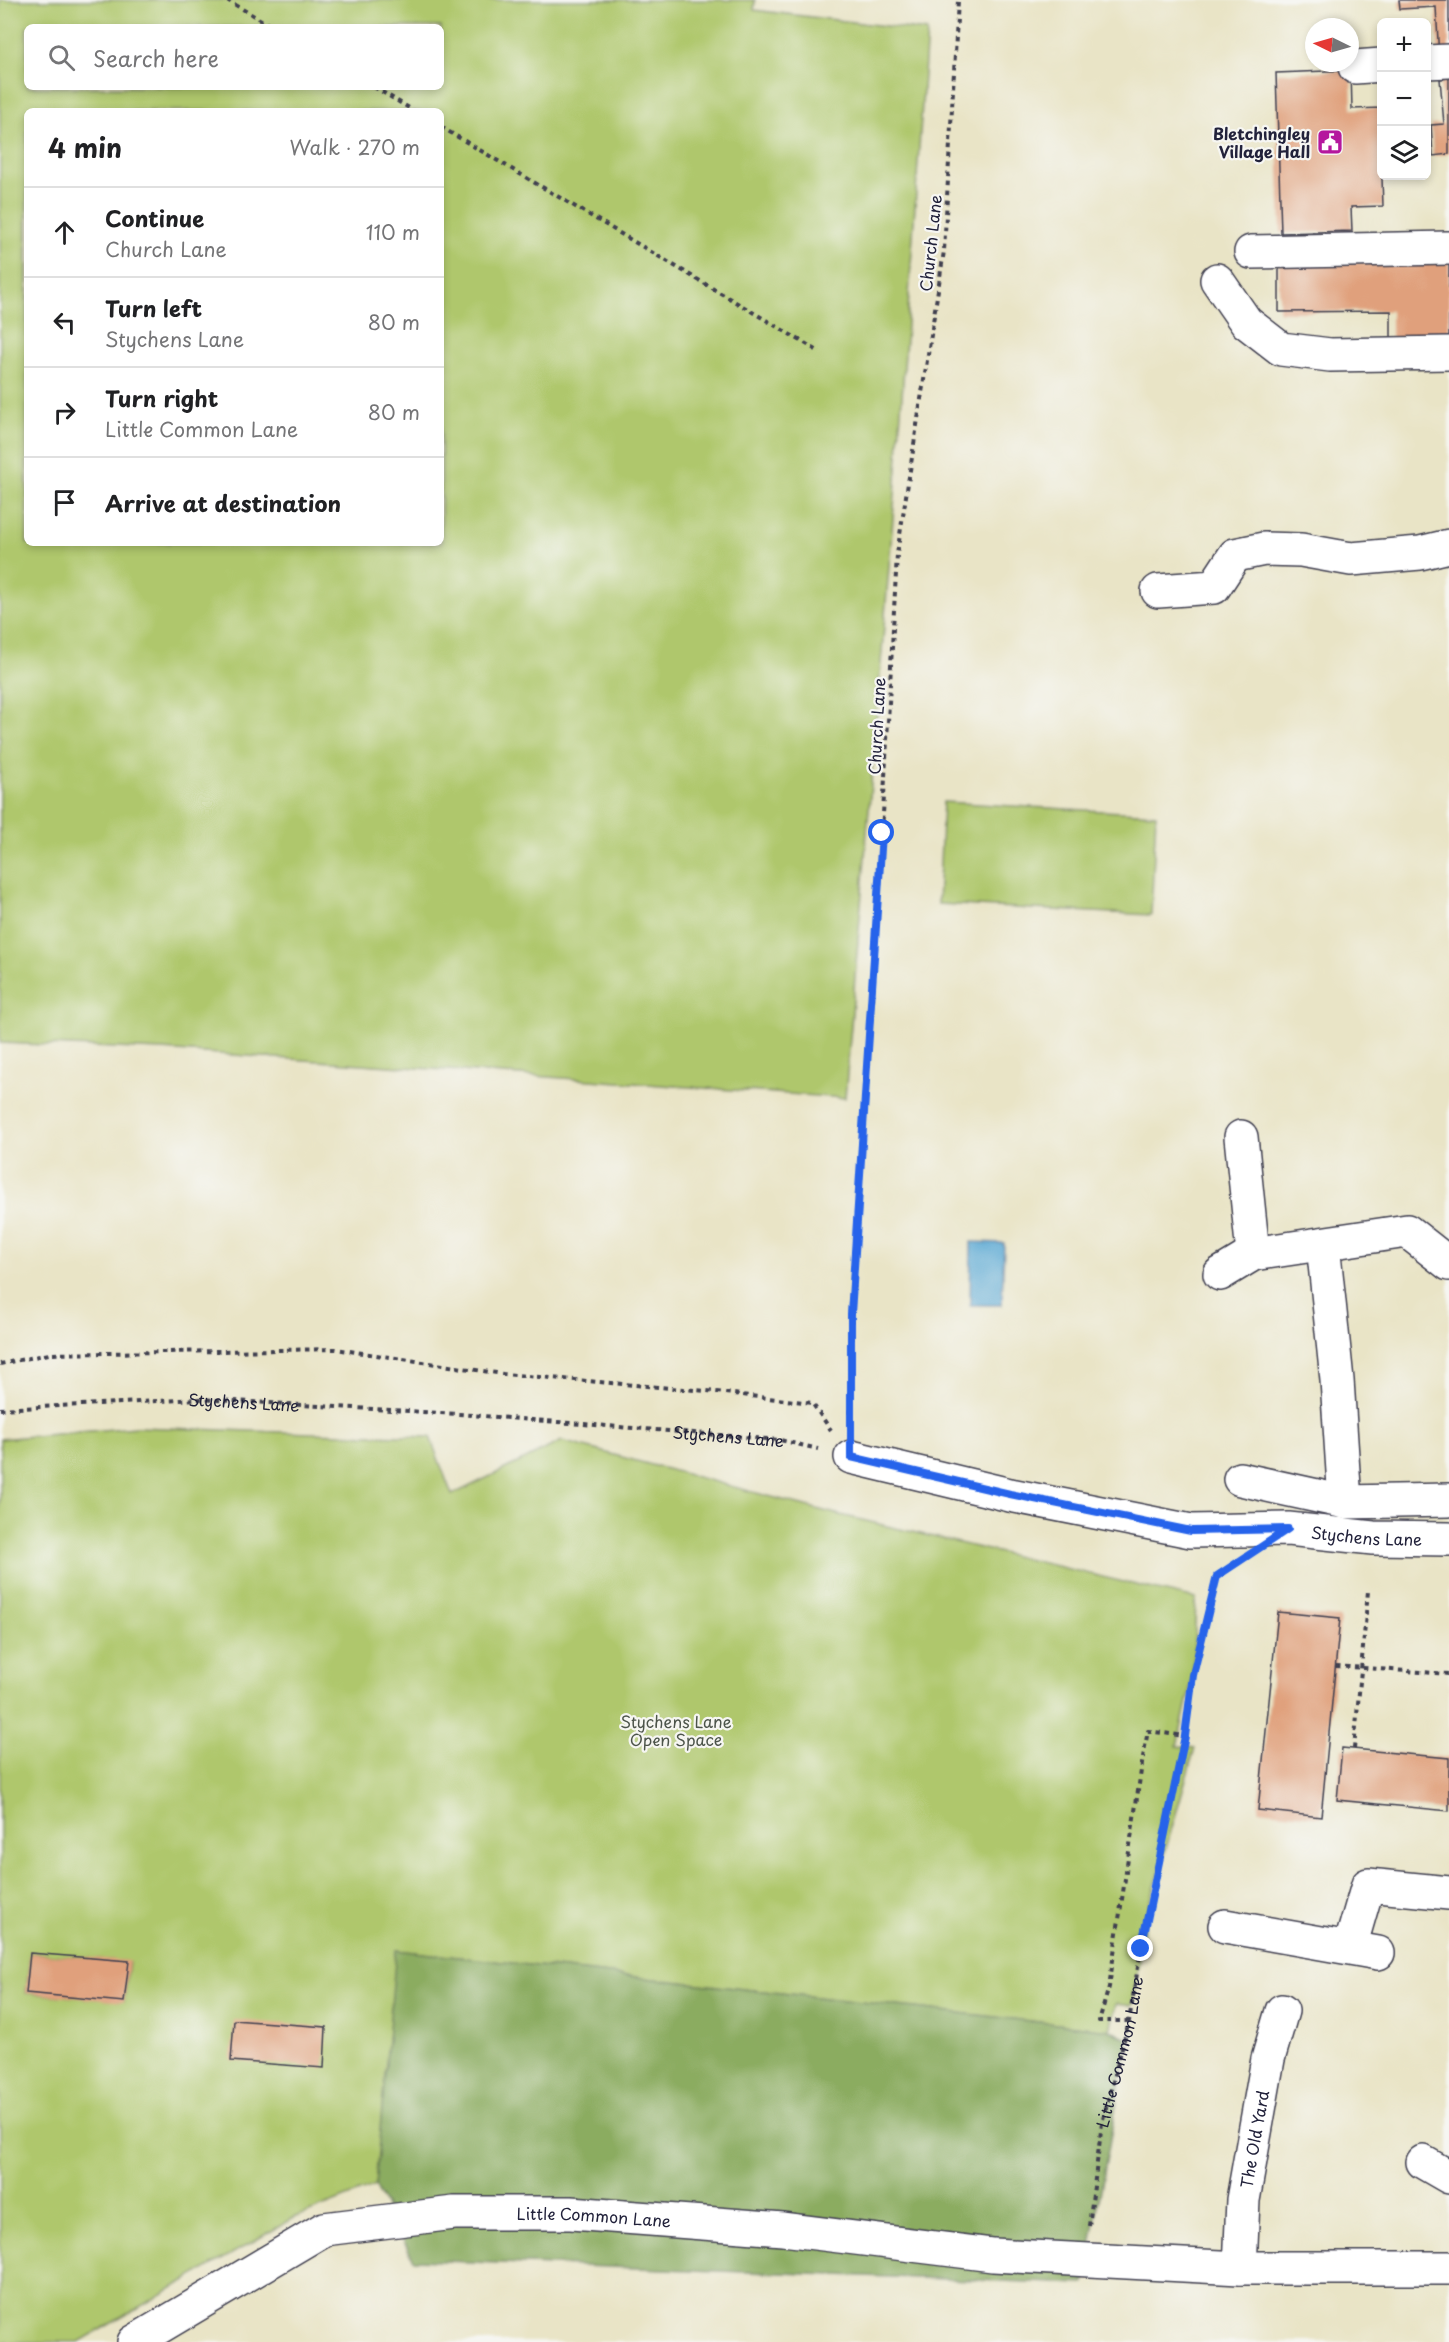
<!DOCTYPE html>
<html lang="en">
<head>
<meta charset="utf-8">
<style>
	body { margin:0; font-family:"Playpen Sans",sans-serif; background:#f2f2f2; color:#202124 }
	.controls { position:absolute; right:18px; top:18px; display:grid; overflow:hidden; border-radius:9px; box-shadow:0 3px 9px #0003 }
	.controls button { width:54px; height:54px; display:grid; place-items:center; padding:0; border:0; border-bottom:2px solid #e0e0e0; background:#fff; color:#202124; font:30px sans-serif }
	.compass { position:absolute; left:1305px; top:18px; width:54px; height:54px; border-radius:50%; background:#fff; box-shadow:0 3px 9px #0003; rotate:275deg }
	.stop { position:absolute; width:18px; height:18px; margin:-14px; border:4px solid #2563eb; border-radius:50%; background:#fff }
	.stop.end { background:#2563eb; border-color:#fff; box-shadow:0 2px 6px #0008 }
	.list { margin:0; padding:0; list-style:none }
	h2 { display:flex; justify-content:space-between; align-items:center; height:78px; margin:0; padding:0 24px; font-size:26px }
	h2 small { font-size:20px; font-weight:400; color:#757577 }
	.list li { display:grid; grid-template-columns:39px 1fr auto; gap:18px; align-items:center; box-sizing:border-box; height:90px; padding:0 24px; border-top:2px solid #e0e0e0 }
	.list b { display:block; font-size:22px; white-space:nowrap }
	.list p { margin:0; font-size:20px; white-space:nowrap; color:#757577 }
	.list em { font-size:20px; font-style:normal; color:#757577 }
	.icon { flex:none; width:33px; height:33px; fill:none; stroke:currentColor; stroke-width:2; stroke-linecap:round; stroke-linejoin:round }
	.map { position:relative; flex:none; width:1449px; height:2342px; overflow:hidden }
	.search { position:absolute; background:#fff; box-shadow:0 3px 9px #0003; left:24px; top:24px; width:420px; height:66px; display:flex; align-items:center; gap:15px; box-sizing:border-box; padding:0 21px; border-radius:9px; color:#757577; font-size:22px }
	.panel { position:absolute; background:#fff; box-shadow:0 3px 9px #0003; left:24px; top:108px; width:420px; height:438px; border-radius:9px }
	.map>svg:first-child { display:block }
	.green { fill:#afc76c; stroke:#687454; stroke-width:1.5; fill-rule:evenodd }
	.forest { fill:#8bac60; stroke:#56674e; stroke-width:1.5 }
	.water { fill:#59a7d3; stroke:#3e6487; stroke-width:1.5 }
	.building { fill:#e0a07c }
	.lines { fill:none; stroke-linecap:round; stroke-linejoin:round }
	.minor-casing { stroke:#403f50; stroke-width:36 }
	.path { stroke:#403f50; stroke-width:4; stroke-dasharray:4.5 4.5; stroke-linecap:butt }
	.minor { stroke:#fff; stroke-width:33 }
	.route { stroke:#2563eb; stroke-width:8 }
	.labels { text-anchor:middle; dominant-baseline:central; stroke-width:4.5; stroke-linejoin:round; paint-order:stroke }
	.poi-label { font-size:16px; font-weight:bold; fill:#22223b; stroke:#f6f6f2; text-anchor:end }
	.street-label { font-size:16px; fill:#22223b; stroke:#f6f6f2 }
	.park-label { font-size:16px; fill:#4c544a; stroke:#f6f6f2 }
</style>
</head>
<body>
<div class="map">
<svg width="1449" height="2342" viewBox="0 0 1449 2342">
	<rect width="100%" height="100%" fill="#f6f6f2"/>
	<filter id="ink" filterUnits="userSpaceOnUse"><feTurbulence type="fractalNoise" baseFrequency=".0167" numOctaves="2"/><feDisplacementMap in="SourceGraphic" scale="12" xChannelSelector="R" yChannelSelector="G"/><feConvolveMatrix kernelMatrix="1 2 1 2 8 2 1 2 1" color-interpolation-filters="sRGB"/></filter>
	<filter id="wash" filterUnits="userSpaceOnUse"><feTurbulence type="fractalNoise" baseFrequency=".008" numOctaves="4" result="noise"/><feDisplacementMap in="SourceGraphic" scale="24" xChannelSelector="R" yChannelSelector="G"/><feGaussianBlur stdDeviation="1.35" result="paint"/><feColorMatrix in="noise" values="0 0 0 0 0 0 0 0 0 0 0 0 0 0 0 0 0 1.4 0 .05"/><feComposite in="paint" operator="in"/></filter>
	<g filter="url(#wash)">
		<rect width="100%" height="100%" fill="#e9e4c6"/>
		<!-- green -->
		<path class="green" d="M0 0H755L754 10 927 31 897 470 845 1098 162 1050 0 1043ZM27 27H441V87H27ZM27 111H441V543H27Z
			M943 802 1156 814 1151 915 938 904Z
			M136 1427 430 1437 452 1495 562 1441 828 1512 1196 1599 1193 1675 1177 1746 1195 1748 1145 1921 1132 2006 1116 2004 1110 2030 396 1950 397 1985 375 2186 294 2218 79 2342H0V1439ZM30 1953 129 1962 124 2001 26 1993Z"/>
		<!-- forest -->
		<path class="forest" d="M396 1950 1110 2030 1128 2039 1084 2284 414 2260 375 2186Z"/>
		<!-- water -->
		<path class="water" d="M971 1242 1004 1243 1002 1305H970Z"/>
		<g id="blocks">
			<!-- building -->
			<path class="building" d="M1399 0H1449V56L1439 57 1436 7 1400 9Z
				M1351 70 1352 109 1382 108V176H1405V178H1382L1383 206 1351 207 1352 231 1281 233 1276 73Z
				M1449 78V154L1433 156 1431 125 1444 124 1440 79Z
				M1449 261V339H1391V311L1279 312V264Z
				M1278 1612 1340 1618 1321 1817 1258 1810Z
				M1342 1748 1449 1758V1811L1337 1800Z
				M30 1953 129 1961 124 2002 26 1993Z
				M234 2020 326 2027 324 2068 231 2061Z"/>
		</g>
	</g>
	<g filter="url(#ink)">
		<use href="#blocks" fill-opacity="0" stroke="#403f50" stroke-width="1.5"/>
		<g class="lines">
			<defs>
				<g id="minor">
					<path d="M1426 62 1449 61"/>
					<path d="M1355 67 1382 65"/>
					<path d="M1251 252 1449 248"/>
					<path d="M1217 280 1246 322 1281 349 1330 355 1449 353"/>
					<path d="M1158 591 1214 587 1235 555 1264 549 1301 550 1351 559 1420 553 1449 546"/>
					<path d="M1241 1137 1253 1254"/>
					<path d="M1323 1244 1337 1380 1345 1502"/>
					<path d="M1220 1274 1253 1254 1407 1231 1449 1264"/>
					<path id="s3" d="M851 1457 1010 1495 1191 1531 1288 1529 1373 1538 1449 1539"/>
					<path d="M1240 1479 1345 1502 1449 1500"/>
					<path d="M1225 1926 1378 1953"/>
					<path d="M1350 1947 1368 1885 1449 1893"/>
					<path d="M1423 2162 1449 2177"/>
					<path id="s4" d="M1240 2268 1243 2200 1268 2059 1282 2011"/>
					<path id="s5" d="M134 2342 324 2229 454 2213H571L783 2229 993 2255 1240 2268H1449"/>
				</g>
			</defs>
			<!-- minor casing -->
			<use href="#minor" class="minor-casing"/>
			<!-- path -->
			<g class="path">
				<path d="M227 0 273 27"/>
				<path d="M374 87 414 111"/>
				<path d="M441 127 818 351"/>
				<path d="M0 1364 49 1354 336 1349 503 1374 707 1391 812 1403 831 1430"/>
				<path id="s1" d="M0 1409 199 1399 459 1414 780 1440 818 1449"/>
				<path d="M851 1423V1314L882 833 897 554 944 251 958 0"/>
				<path d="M1336 1666 1449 1674"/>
				<path d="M1354 1749 1368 1591"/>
				<path d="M1129 2021H1099L1109 1987 1143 1757 1148 1731 1185 1736"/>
				<path id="s2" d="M1089 2226 1102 2123 1129 2021 1141 1949 1185 1736 1193 1675 1217 1576 1231 1567"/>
			</g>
			<!-- minor -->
			<use href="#minor" class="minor"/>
		</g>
	</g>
	<g class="lines" filter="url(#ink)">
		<!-- route -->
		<path class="route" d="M882 833 851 1314V1457L1010 1494 1191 1531 1288 1529 1217 1576 1193 1675 1185 1736 1141 1949"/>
	</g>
	<!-- icons -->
	<defs>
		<symbol id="civic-square" viewBox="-11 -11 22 22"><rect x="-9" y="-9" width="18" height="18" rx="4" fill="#b5179e" stroke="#f6f6f2"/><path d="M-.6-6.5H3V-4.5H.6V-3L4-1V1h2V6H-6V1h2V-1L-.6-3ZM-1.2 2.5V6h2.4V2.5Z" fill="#fff"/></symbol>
	</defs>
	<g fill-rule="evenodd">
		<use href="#civic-square" x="1315" y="127" width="30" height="30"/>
	</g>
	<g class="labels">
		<!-- poi labels -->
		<g class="poi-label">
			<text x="1310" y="133">Bletchingley<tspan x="1310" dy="18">Village Hall</tspan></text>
		</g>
		<!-- street labels -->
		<g class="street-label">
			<text transform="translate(930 243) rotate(-84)">Church Lane</text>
			<text transform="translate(876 726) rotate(-87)">Church Lane</text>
			<text stroke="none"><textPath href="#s1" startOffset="244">Stychens Lane</textPath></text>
			<text stroke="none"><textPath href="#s1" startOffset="730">Stychens Lane</textPath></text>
			<text stroke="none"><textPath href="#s3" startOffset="524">Stychens Lane</textPath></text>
			<text stroke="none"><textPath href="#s2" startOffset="177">Little Common Lane</textPath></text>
			<text stroke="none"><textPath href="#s4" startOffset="130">The Old Yard</textPath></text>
			<text stroke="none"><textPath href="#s5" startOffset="492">Little Common Lane</textPath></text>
		</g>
		<!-- park labels -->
		<g class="park-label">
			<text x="676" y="1721">Stychens Lane<tspan x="676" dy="18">Open Space</tspan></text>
		</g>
	</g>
</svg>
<div class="controls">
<button>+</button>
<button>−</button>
<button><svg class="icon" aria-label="layers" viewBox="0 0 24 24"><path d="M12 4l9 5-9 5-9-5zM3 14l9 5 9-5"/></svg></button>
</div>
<svg class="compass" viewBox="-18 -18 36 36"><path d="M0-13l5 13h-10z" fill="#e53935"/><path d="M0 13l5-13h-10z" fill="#757577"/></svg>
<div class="stop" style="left:882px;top:833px"></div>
<div class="stop end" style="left:1141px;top:1949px"></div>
<div class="search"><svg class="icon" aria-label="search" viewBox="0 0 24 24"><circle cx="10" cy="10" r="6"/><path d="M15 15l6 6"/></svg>Search here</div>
<section class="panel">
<h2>4 min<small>Walk · 270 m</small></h2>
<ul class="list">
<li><svg class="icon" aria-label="ahead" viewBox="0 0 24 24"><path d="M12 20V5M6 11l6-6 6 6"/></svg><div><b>Continue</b><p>Church Lane</p></div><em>110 m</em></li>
<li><svg class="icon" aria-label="left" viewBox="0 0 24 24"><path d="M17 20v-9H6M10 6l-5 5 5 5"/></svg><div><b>Turn left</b><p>Stychens Lane</p></div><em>80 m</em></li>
<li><svg class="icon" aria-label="right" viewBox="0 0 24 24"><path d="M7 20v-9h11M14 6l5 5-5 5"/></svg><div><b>Turn right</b><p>Little Common Lane</p></div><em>80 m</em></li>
<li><svg class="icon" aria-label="arrive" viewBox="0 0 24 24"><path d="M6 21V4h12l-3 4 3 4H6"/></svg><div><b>Arrive at destination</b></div></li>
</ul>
</section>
</div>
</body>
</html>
